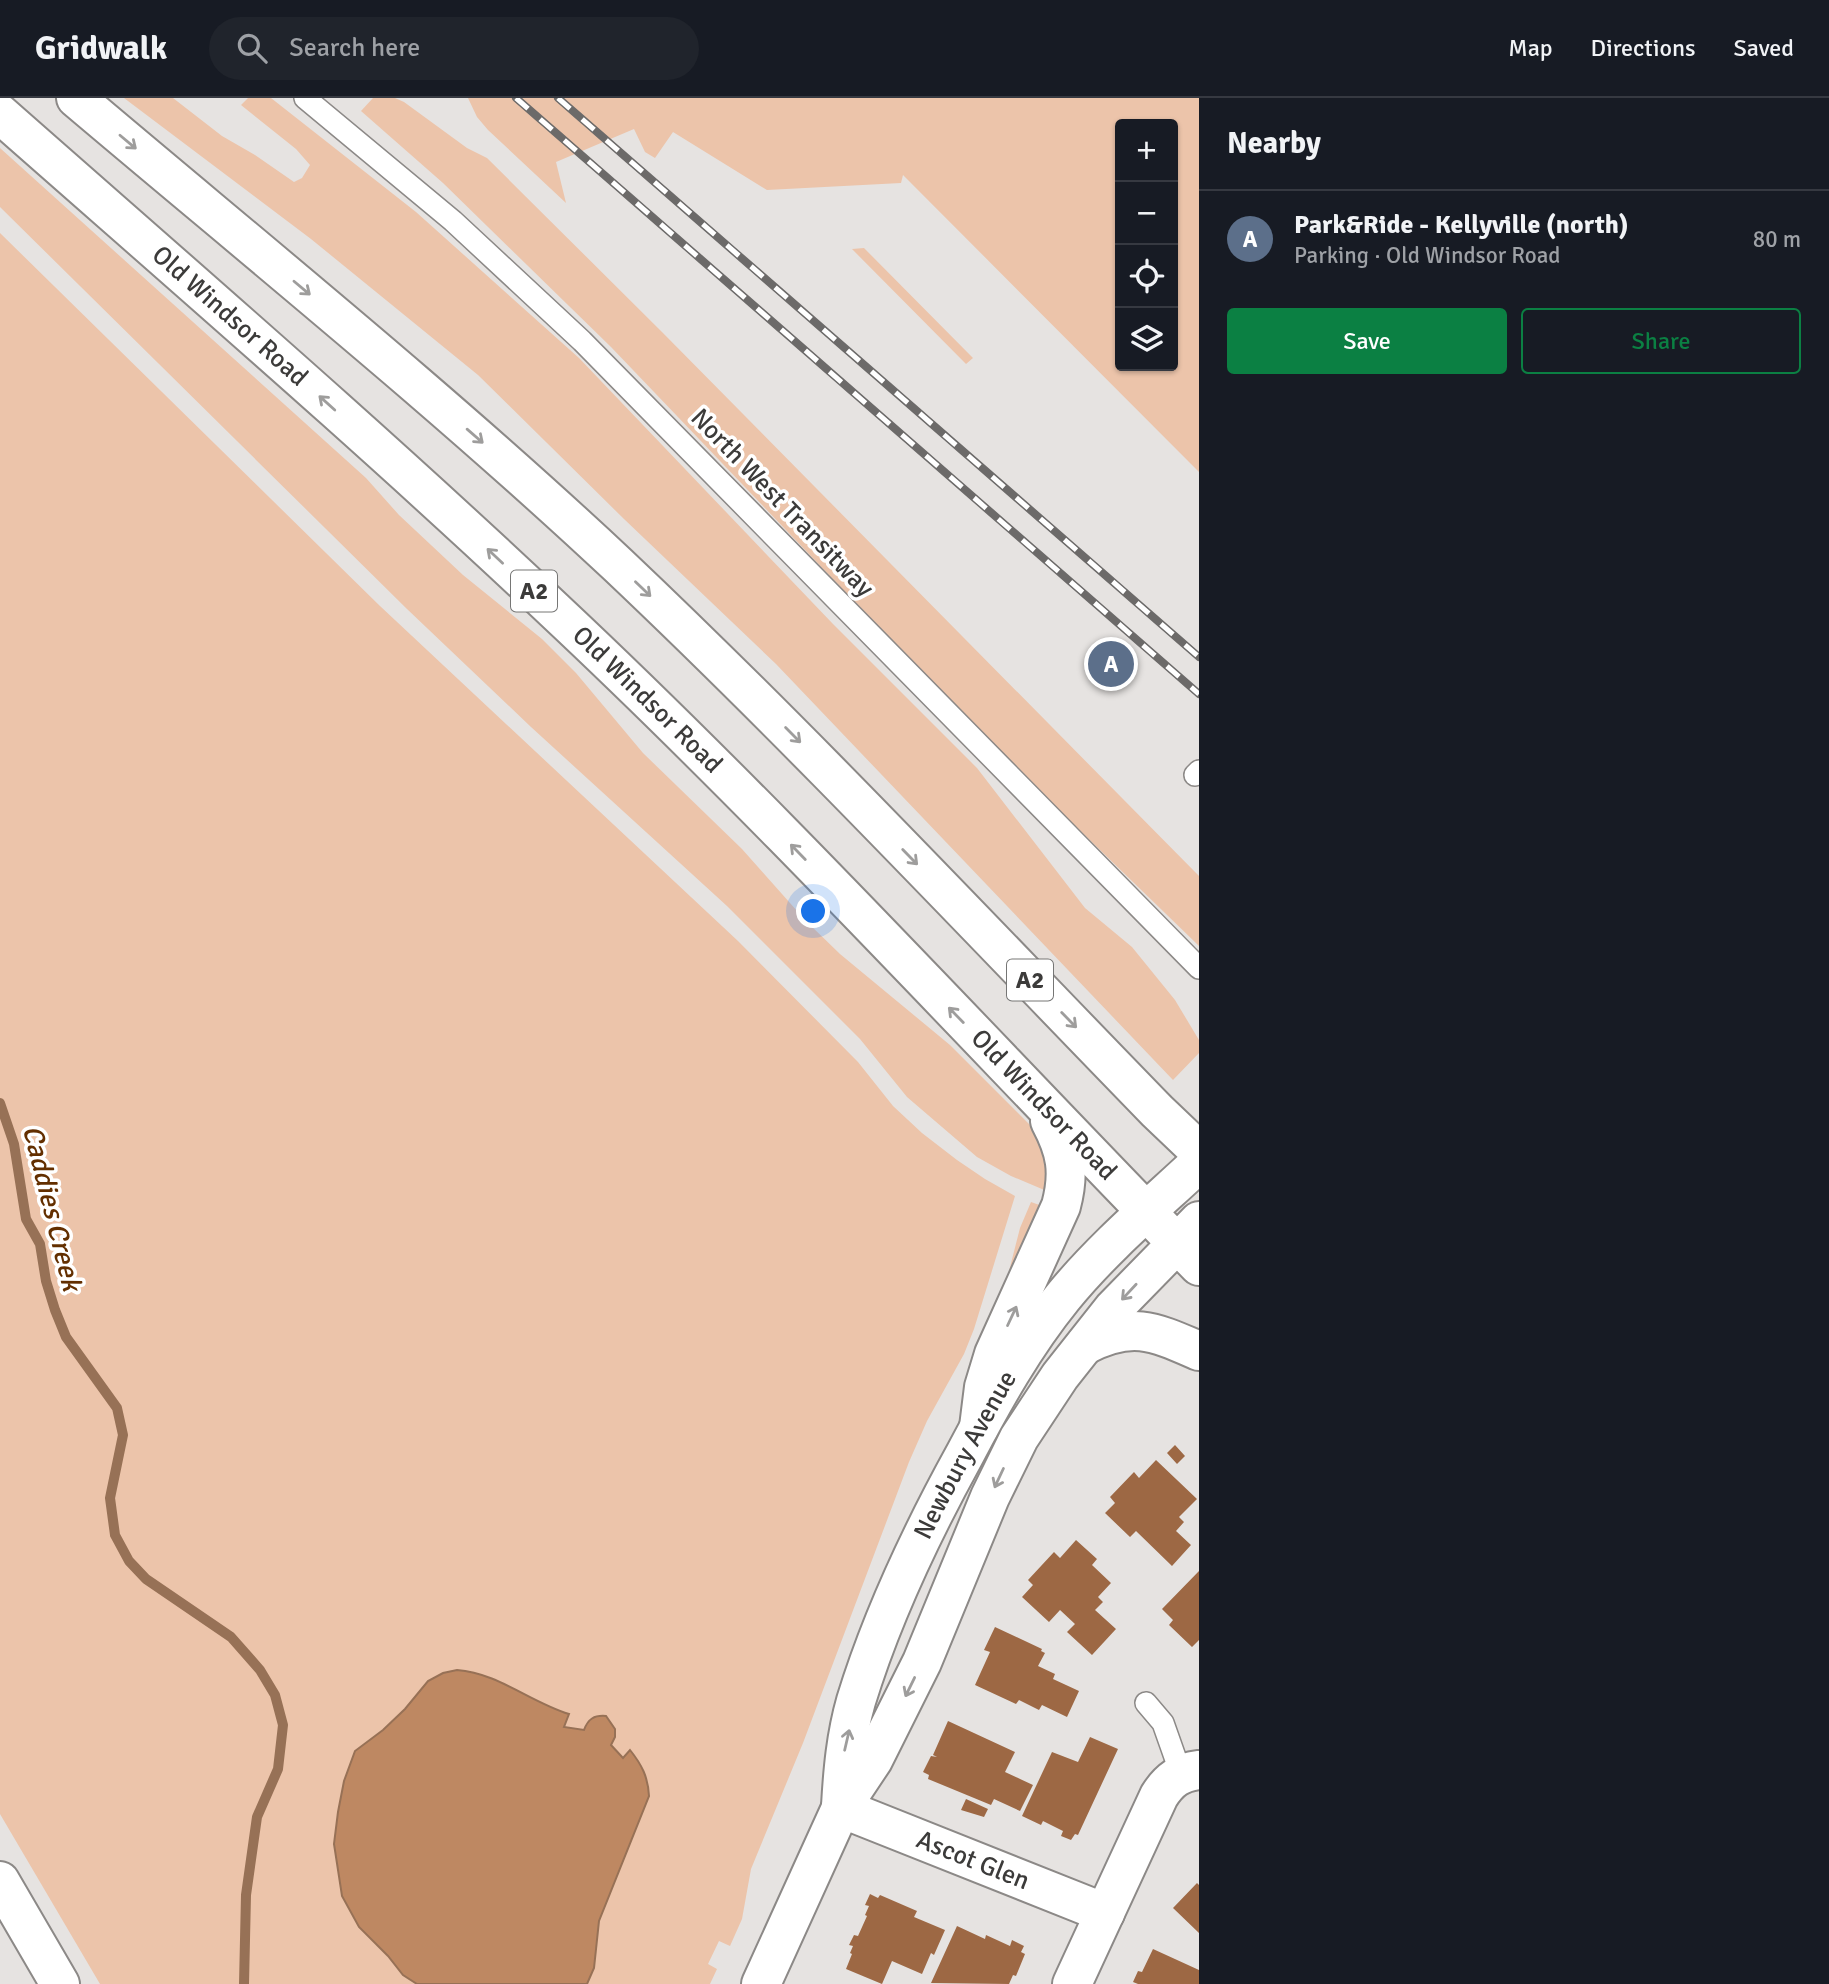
<!DOCTYPE html>
<html lang="en">
<head>
<meta charset="utf-8">
<style>
	body { margin:0; font-family:Signika,sans-serif; background:#20242c; color:#f1f3f6 }
	.controls { position:absolute; right:21px; top:21px; display:grid; overflow:hidden; border-radius:7px; box-shadow:0 2px 5px #0004 }
	.controls button { width:63px; height:63px; display:grid; place-items:center; padding:0; border:0; border-bottom:2px solid #363941; background:#171b24; color:#f1f3f6; font:35px sans-serif }
	.you { position:absolute; left:814px; top:814px; width:24px; height:24px; margin:-18px; border:5px solid #fff; border-radius:50%; background:#1a73e8; box-shadow:0 0 0 10px #1a73e833 }
	.badge { display:grid; place-items:center; width:46px; height:46px; border-radius:50%; background:#0b8043; color:#fff; font-size:23px; font-weight:700 }
	.pin { position:absolute; translate:-50% -50%; border:4px solid #fff; box-shadow:0 2px 7px #0006 }
	.list { margin:0; padding:0; list-style:none }
	h2 { display:flex; justify-content:space-between; align-items:center; height:91px; margin:0; padding:0 28px; font-size:30px }
	h2 small { font-size:23px; font-weight:400; color:#9ea1a6 }
	.list li { display:grid; grid-template-columns:46px 1fr auto; gap:21px; align-items:center; box-sizing:border-box; height:98px; padding:0 28px; border-top:2px solid #363941 }
	.list b { display:block; font-size:26px; white-space:nowrap }
	.list p { margin:0; font-size:23px; white-space:nowrap; color:#9ea1a6 }
	.list em { font-size:23px; font-style:normal; color:#9ea1a6 }
	.actions { display:flex; gap:14px; padding:21px 28px }
	.actions a { flex:1; padding:16px 0; border:2px solid #0b8043; border-radius:7px; text-align:center; font-size:24px; color:#0b8043 }
	.actions .main { background:#0b8043; color:#fff }
	.icon { flex:none; width:38px; height:38px; fill:none; stroke:currentColor; stroke-width:2; stroke-linecap:round; stroke-linejoin:round }
	.map { position:relative; flex:none; width:1199px; height:1886px; overflow:hidden }
	header { display:flex; align-items:center; gap:42px; box-sizing:border-box; height:98px; padding:0 35px; background:#171b24; border-bottom:2px solid #363941 }
	header strong { font-size:33px }
	nav { display:flex; gap:38px; margin-inline-start:auto; font-size:24px }
	.search { width:490px; height:63px; background:#20242c; display:flex; align-items:center; gap:18px; box-sizing:border-box; padding:0 24px; border-radius:38px; color:#9ea1a6; font-size:26px }
	main { display:flex }
	aside { flex:1; background:#171b24 }
	.map>svg:first-child { display:block }
	.green { fill:#ecc4aa; fill-rule:evenodd }
	.water { fill:#be8862; stroke:#977156; stroke-width:2 }
	.lines { fill:none; stroke-linecap:round; stroke-linejoin:round }
	.stream { stroke:#977156; stroke-width:10 }
	.building { fill:#9d6844 }
	.service-casing { stroke:#8c8987; stroke-width:24 }
	.minor-casing { stroke:#8c8987; stroke-width:42 }
	.secondary-casing { stroke:#8c8987; stroke-width:42 }
	.trunk-casing { stroke:#8c8987; stroke-width:42 }
	.service { stroke:#fff; stroke-width:21 }
	.minor { stroke:#fff; stroke-width:38 }
	.secondary { stroke:#fff; stroke-width:38 }
	.trunk { stroke:#fff; stroke-width:38 }
	.rail-casing { stroke:#6c6a69; stroke-width:8 }
	.rail { stroke:#fff; stroke-width:5; stroke-dasharray:16; stroke-linecap:butt }
	.oneway { stroke:#9e9d9c }
	.labels { text-anchor:middle; dominant-baseline:central; stroke-width:7; stroke-linejoin:round; paint-order:stroke }
	.shield { fill:#fff; stroke:#767675; stroke-width:2 }
	.shield-label { font-size:24px; font-weight:bold; fill:#3c3b3a }
	.street-label { font-size:26px; fill:#3c3b3a; stroke:#fff }
	.water-label { font-size:28px; font-style:italic; fill:#632f00; stroke:#fff }
</style>
</head>
<body>
<header>
<strong>Gridwalk</strong>
<div class="search"><svg class="icon" aria-label="search" viewBox="0 0 24 24"><circle cx="10" cy="10" r="6"/><path d="M15 15l6 6"/></svg>Search here</div>
<nav><a>Map</a><a>Directions</a><a>Saved</a></nav>
</header>
<main>
<div class="map">
<svg width="1199" height="1886" viewBox="0 0 1199 1886">
	<rect width="100%" height="100%" fill="#e6e3e1"/>
	<!-- green -->
	<path class="green" d="M124 0H173L222 38 255 57 294 84 302 80 310 67 296 51 241 7 248 0H271L416 114 579 260 833 526 977 670 1085 810 1132 849 1175 902 1199 942V955L1173 982 776 566 624 421 478 277 311 141Z
		M373 0H395L404 4 467 50 487 60 662 234 1199 778V848L1067 720 850 499 611 249 443 85 361 13Z
		M468 0H1199V374L903 77 901 85 767 92 673 34 655 60 645 54 634 31 556 64 566 105 488 32 477 19ZM1173 26V268H1120V26Z
		M0 50 366 380 399 417 463 477 542 541 576 575 643 655 742 751 806 823 840 856 950 947 1037 1034 1045 1047 1049 1094 1011 1078 977 1059 907 999 860 941 727 808 531 629 407 511 0 109Z
		M0 135 380 508 738 843 858 964 893 1008 922 1035 957 1062 985 1081 1015 1098 974 1231 964 1256 927 1323 909 1364 803 1645 751 1771 742 1821 730 1848 719 1843 708 1866 717 1871 710 1886H100L0 1716Z
		M864 150 973 260 966 266 852 151Z
		M1031 1104 1045 1109 1006 1185 1020 1130Z"/>
	<!-- water -->
	<path class="water" d="M457 1572C498 1575 530 1604 569 1616L564 1629 584 1632C588 1621 594 1617 606 1618L615 1631V1639L611 1647 623 1660 630 1652C642 1667 648 1679 649 1698L599 1823 594 1870 587 1886H417L403 1877 388 1858 359 1829 342 1798 334 1746 338 1714 344 1683 355 1653 383 1632 405 1611 428 1583 443 1575Z"/>
	<g class="lines">
		<!-- stream -->
		<path class="stream" d="M0 1005 14 1046 26 1121 40 1146 46 1183 55 1212 66 1239 117 1310 123 1337 110 1400 115 1437 129 1463 146 1481 231 1539 260 1572 275 1597 283 1627 278 1671 257 1719 246 1797 244 1886"/>
	</g>
	<!-- building -->
	<path class="building" d="M1175 1347 1185 1358 1177 1366 1167 1355Z
		M1156 1362 1197 1401 1179 1419 1184 1424 1176 1433 1191 1447 1172 1468 1136 1433 1130 1439 1105 1415 1115 1405 1110 1399 1134 1374 1139 1380Z
		M1076 1442 1097 1461 1092 1467 1111 1485 1098 1499 1103 1504 1095 1512 1116 1531 1092 1557 1067 1534 1075 1526 1060 1512 1049 1524 1022 1499 1033 1487 1028 1482 1054 1454 1060 1460Z
		M1199 1473V1542L1192 1549 1169 1527 1173 1522 1162 1511Z
		M995 1529 1042 1551 1041 1553 1045 1555 1038 1568 1055 1576 1053 1581 1079 1593 1067 1619 1042 1607 1039 1612 1019 1602 1016 1606 975 1587 990 1554 984 1552Z
		M948 1623 1015 1654 1005 1674 1033 1687 1020 1713 994 1701 991 1707 928 1681 929 1677 923 1674 931 1658 937 1659 933 1657Z
		M1090 1639 1118 1651 1078 1737 1075 1736 1071 1742 1061 1738 1063 1733 1043 1723 1041 1727 1022 1718 1052 1654 1078 1664Z
		M966 1701 988 1711 984 1719 961 1712Z
		M1197 1785 1199 1787V1835L1173 1810Z
		M870 1796 878 1800 880 1797 917 1813 914 1819 945 1832 934 1857 931 1855 922 1876 892 1863 882 1886 846 1871 852 1856 850 1855 853 1848 849 1847 854 1837 858 1838 867 1818 865 1817 869 1808 865 1807Z
		M957 1828 985 1841 986 1837 1010 1848 1012 1842 1024 1848 1021 1854 1025 1856 1016 1878 1013 1877 1009 1886 931 1885Z
		M1153 1851 1199 1872V1886H1138L1133 1884 1138 1873 1142 1874Z"/>
	<g class="lines">
		<defs>
			<path id="service" d="M305 0 453 123 582 243 1199 870
				M1195 677 1199 673
				M1146 1605 1163 1625 1181 1676"/>
			<g id="minor">
				<path id="s1" d="M841 1710 1105 1815"/>
				<path d="M0 1783 60 1886"/>
				<path d="M1072 1886 1159 1698C1169 1682 1180 1674 1199 1672"/>
			</g>
			<g id="secondary">
				<path id="s2" d="M841 1708C843 1672 846 1638 856 1603 882 1518 922 1434 965 1356 994 1301 1024 1247 1063 1199 1103 1150 1153 1108 1199 1065"/>
				<path d="M761 1886 841 1710 873 1662 922 1564 990 1399 1019 1340 1060 1278 1113 1211 1199 1123"/>
			</g>
			<g id="trunk">
				<path d="M76 0C258 154 444 304 618 467 804 643 979 830 1157 1013L1199 1053"/>
				<path id="s3" d="M0 16C186 180 374 342 554 512 778 722 985 949 1199 1168"/>
				<path d="M1085 1247C1132 1223 1153 1233 1199 1253"/>
				<path d="M979 1329 984 1289 994 1256 1061 1108C1070 1074 1066 1053 1050 1023"/>
			</g>
		</defs>
		<!-- service casing -->
		<use href="#service" class="service-casing"/>
		<!-- minor casing -->
		<use href="#minor" class="minor-casing"/>
		<!-- secondary casing -->
		<use href="#secondary" class="secondary-casing"/>
		<!-- trunk casing -->
		<use href="#trunk" class="trunk-casing"/>
		<!-- service -->
		<use href="#service" class="service"/>
		<!-- minor -->
		<use href="#minor" class="minor"/>
		<!-- secondary -->
		<use href="#secondary" class="secondary"/>
		<!-- trunk -->
		<use href="#trunk" class="trunk"/>
		<defs>
			<path id="rail" d="M516 0 1199 596
				M558 0 1199 559"/>
		</defs>
		<!-- rail casing -->
		<use href="#rail" class="rail-casing"/>
		<!-- rail -->
		<use href="#rail" class="rail"/>
	</g>
	<!-- one-way arrows -->
	<defs><path id="oneway-shaft" d="M-6 0H5M1.5-3L5.5 0L1.5 3" fill="none" stroke-width="1.6" stroke-linecap="round" stroke-linejoin="round" transform="scale(1.75)"/></defs>
	<g class="oneway">
		<use href="#oneway-shaft" transform="translate(128 44) rotate(40)"/>
		<use href="#oneway-shaft" transform="translate(302 190) rotate(40)"/>
		<use href="#oneway-shaft" transform="translate(327 305) rotate(-138)"/>
		<use href="#oneway-shaft" transform="translate(475 338) rotate(41)"/>
		<use href="#oneway-shaft" transform="translate(495 458) rotate(-137)"/>
		<use href="#oneway-shaft" transform="translate(643 491) rotate(44)"/>
		<use href="#oneway-shaft" transform="translate(793 637) rotate(45)"/>
		<use href="#oneway-shaft" transform="translate(798 754) rotate(-134)"/>
		<use href="#oneway-shaft" transform="translate(910 759) rotate(46)"/>
		<use href="#oneway-shaft" transform="translate(956 917) rotate(-134)"/>
		<use href="#oneway-shaft" transform="translate(1069 922) rotate(46)"/>
		<use href="#oneway-shaft" transform="translate(1129 1194) rotate(133)"/>
		<use href="#oneway-shaft" transform="translate(1012 1218) rotate(-65)"/>
		<use href="#oneway-shaft" transform="translate(999 1380) rotate(115)"/>
		<use href="#oneway-shaft" transform="translate(910 1589) rotate(116)"/>
		<use href="#oneway-shaft" transform="translate(847 1642) rotate(-77)"/>
	</g>
	<g class="labels">
		<!-- shield labels -->
		<g class="shield">
			<rect x="511" y="472.5" width="46" height="41" rx="5"/>
			<rect x="1007" y="861.5" width="46" height="41" rx="5"/>
		</g>
		<g class="shield-label">
			<text x="534" y="493">A2</text>
			<text x="1030" y="882">A2</text>
		</g>
		<!-- street labels -->
		<g class="street-label">
			<text stroke="none"><textPath href="#s3" startOffset="306">Old Windsor Road</textPath></text>
			<text transform="translate(782 405) rotate(46)">North West Transitway</text>
			<text stroke="none"><textPath href="#s3" startOffset="873">Old Windsor Road</textPath></text>
			<text stroke="none"><textPath href="#s3" startOffset="1440">Old Windsor Road</textPath></text>
			<text stroke="none"><textPath href="#s2" startOffset="376">Newbury Avenue</textPath></text>
			<text stroke="none"><textPath href="#s1" startOffset="142">Ascot Glen</textPath></text>
		</g>
		<!-- water labels -->
		<g class="water-label">
			<text transform="translate(52 1110) rotate(76)">Caddies Creek</text>
		</g>
	</g>
</svg>
<div class="controls">
<button>+</button>
<button>−</button>
<button><svg class="icon" aria-label="locate" viewBox="0 0 24 24"><circle cx="12" cy="12" r="6"/><path d="M12 2v4M12 18v4M2 12h4M18 12h4"/></svg></button>
<button><svg class="icon" aria-label="layers" viewBox="0 0 24 24"><path d="M12 4l9 5-9 5-9-5zM3 14l9 5 9-5"/></svg></button>
</div>
<div class="you"></div>
<div class="pin badge" style="left:1111px;top:566px;background:#5c6f8a">A</div>
</div>
<aside>
<h2>Nearby<small></small></h2>
<ul class="list">
<li><span class="badge" style="background:#5c6f8a">A</span><div><b>Park&amp;Ride - Kellyville (north)</b><p>Parking · Old Windsor Road</p></div><em>80 m</em></li>
</ul>
<div class="actions"><a class="main">Save</a><a>Share</a></div>
</aside>
</main>
</body>
</html>
